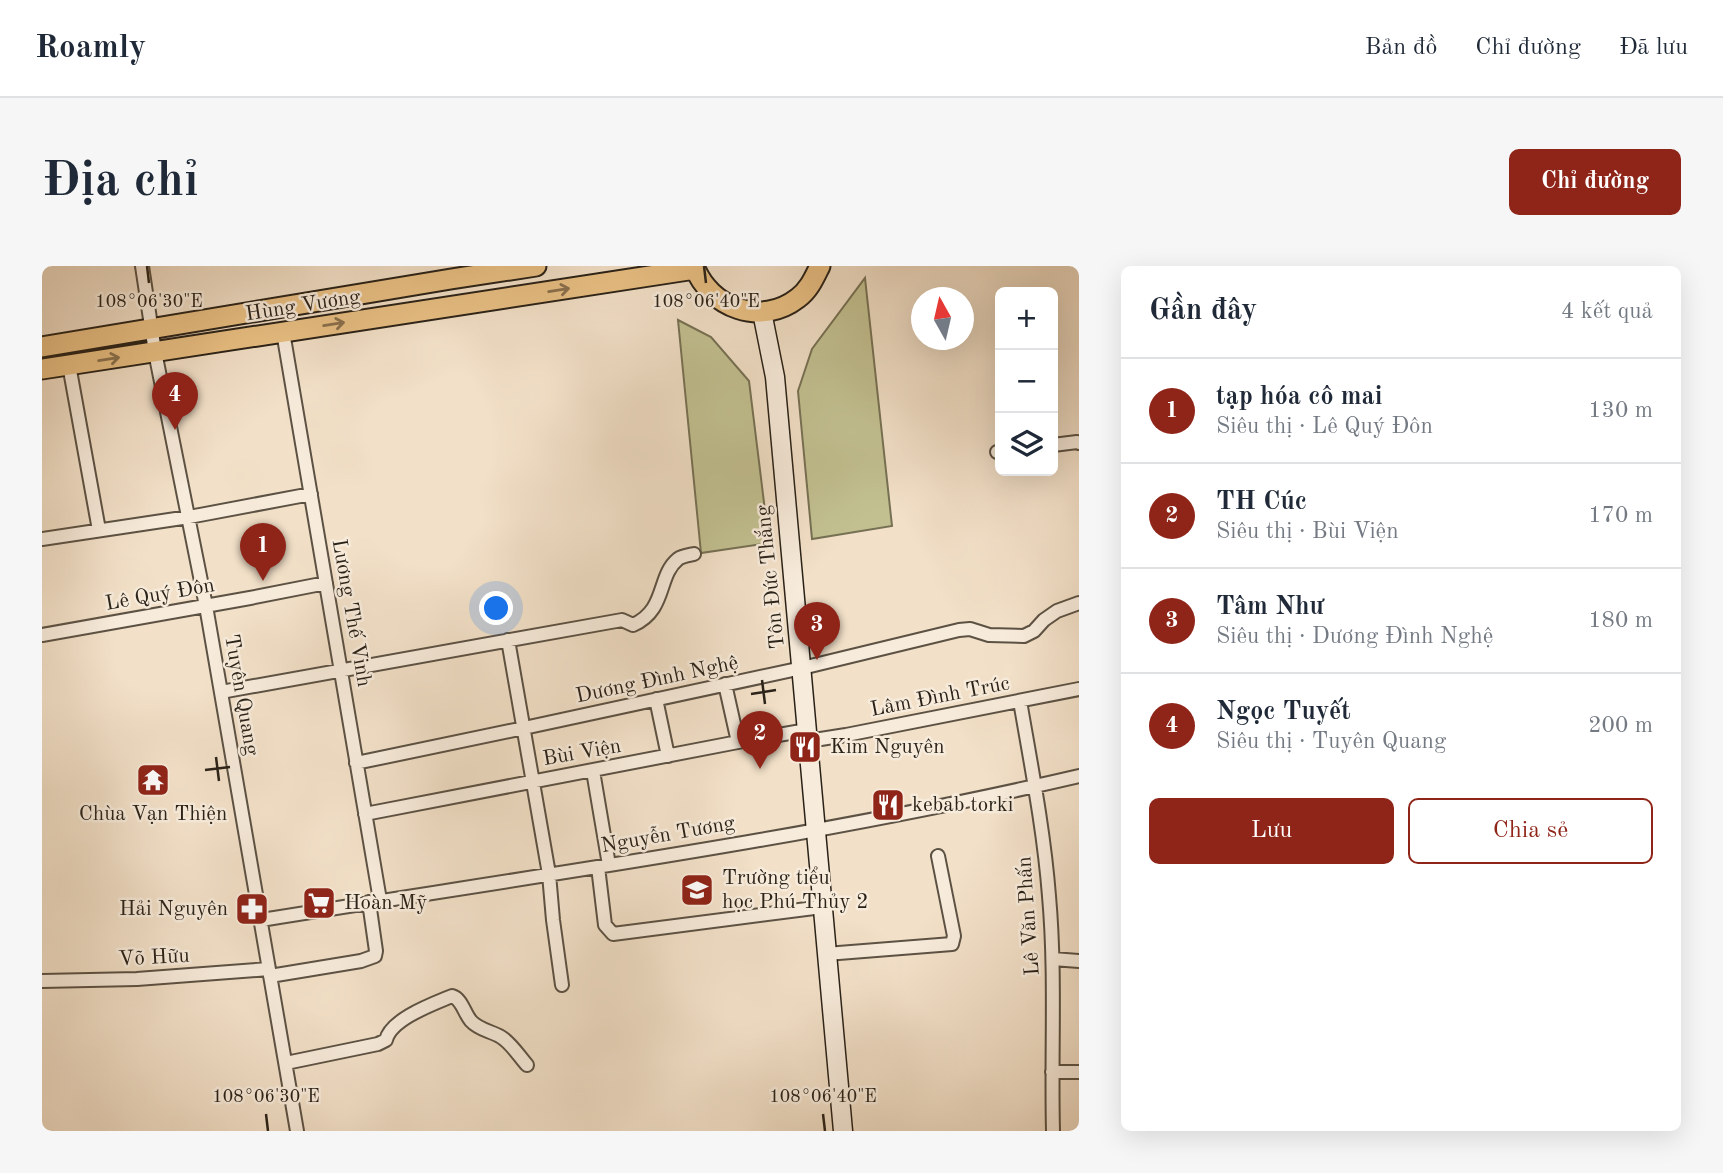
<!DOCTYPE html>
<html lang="vi">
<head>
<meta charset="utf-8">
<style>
	body { margin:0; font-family:"Old Standard TT",serif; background:#f6f6f7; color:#1f2937 }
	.controls { position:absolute; right:21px; top:21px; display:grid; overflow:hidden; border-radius:10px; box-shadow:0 7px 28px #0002 }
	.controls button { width:63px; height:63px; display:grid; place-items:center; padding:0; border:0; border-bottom:2px solid #e0e1e3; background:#fff; color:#1f2937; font:35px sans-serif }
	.compass { position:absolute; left:869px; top:21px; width:63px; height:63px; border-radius:50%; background:#fff; box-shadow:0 7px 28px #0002; rotate:352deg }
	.you { position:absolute; left:455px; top:343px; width:24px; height:24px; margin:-18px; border:5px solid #fff; border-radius:50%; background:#1a73e8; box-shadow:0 0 0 10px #1a73e833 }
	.badge { display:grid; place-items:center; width:46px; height:46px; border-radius:50%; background:#8f2418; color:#fff; font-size:23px; font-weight:700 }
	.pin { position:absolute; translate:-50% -58px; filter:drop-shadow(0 2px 4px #0008) }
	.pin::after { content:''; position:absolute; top:37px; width:24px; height:21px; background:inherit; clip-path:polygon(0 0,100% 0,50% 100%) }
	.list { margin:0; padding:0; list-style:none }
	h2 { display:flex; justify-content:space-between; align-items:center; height:91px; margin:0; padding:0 28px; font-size:30px }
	h2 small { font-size:23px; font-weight:400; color:#747a83 }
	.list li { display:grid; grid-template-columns:46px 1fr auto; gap:21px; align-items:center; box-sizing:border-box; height:105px; padding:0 28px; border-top:2px solid #e0e1e3 }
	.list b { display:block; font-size:26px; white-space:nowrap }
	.list p { margin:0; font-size:23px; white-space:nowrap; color:#747a83 }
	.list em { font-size:23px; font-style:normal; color:#747a83 }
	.actions { display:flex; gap:14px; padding:21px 28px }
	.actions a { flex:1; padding:16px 0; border:2px solid #8f2418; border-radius:10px; text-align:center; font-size:24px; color:#8f2418 }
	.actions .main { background:#8f2418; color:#fff }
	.icon { flex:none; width:38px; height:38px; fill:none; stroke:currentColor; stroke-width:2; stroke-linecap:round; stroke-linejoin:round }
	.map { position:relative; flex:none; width:1037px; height:865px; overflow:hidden; border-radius:10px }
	header { display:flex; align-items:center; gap:42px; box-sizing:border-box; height:98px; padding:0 35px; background:#fff; border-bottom:2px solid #e0e1e3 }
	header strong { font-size:33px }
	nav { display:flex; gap:38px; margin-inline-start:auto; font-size:24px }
	.intro { display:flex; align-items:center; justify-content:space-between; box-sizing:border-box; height:168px; padding:0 42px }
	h1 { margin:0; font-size:49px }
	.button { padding:18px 32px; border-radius:10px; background:#8f2418; color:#fff; font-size:24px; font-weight:700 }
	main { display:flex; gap:42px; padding:0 42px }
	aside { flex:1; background:#fff; border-radius:10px; box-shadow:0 7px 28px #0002 }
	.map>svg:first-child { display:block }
	.green { fill:#c2c091; stroke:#767154; stroke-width:2 }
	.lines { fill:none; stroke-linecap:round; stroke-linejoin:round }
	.street-casing { stroke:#5c5244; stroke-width:16 }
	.secondary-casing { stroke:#2a2218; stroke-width:21 }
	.primary-casing { stroke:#2a2218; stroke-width:23 }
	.street { stroke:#f7ebdb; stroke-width:12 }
	.secondary { stroke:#f7ebdb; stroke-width:18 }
	.primary { stroke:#e9c084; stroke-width:19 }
	.oneway { stroke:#8a714e }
	.ticks { fill:none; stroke:#2a2218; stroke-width:2.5 }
	.labels { text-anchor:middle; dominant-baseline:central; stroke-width:5; stroke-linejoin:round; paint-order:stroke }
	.street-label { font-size:21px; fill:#2a2218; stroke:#f7ebdb }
	.poi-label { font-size:21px; fill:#2a2218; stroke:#f7ebdb; text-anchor:start }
	.ticks-label { font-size:18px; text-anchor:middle; fill:#2a2218; stroke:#f7ebdb; stroke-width:5; stroke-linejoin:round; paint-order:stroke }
</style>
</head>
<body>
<header>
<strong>Roamly</strong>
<nav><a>Bản đồ</a><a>Chỉ đường</a><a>Đã lưu</a></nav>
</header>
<div class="intro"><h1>Địa chỉ</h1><a class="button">Chỉ đường</a></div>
<main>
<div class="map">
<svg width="1037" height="865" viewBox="0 0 1037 865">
	<rect width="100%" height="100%" fill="#f2e0c8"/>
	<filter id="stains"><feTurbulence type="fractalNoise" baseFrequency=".00286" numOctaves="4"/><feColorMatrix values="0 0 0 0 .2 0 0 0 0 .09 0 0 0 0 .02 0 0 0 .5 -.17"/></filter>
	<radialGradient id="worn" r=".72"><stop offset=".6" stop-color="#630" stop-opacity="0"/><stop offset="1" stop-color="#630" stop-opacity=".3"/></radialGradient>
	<!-- green -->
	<path class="green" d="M823 12 850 260 770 273 756 125 770 83Z
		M636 54 669 71 707 115 727 277 659 287Z"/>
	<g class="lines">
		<defs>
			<path id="street" d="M100 0 113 86 164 340 255 865
				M241 66 338 634
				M27 99 57 264
				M1011 179 1035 176 1037 177
				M955 186H958
				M0 273 147 251 269 228
				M0 369 208 332 284 317
				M466 374 507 608 511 654 520 719
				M683 418 696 476
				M179 426 580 354 591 359C625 344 615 310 636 293 640 290 648 289 652 288
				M614 433 626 490
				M978 435C989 499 1002 565 1007 630 1014 708 1009 787 1011 865
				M766 475 804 469 1037 423
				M314 497 482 462 760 402 917 364 928 363 947 369 982 370 992 365 1002 354 1015 345 1037 337
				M551 505 567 599
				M323 548 696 476 765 464
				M556 601 563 659 571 668 780 641
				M219 654C492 610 767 573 1037 510
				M784 688 910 678 912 670 896 590
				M1011 693 1037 695
				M228 710 319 695 333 690 334 685 327 636
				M0 715 95 713 227 703
				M244 797 336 778 344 774C349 753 391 738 410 730 420 733 422 747 429 755 437 764 449 765 459 771 469 777 477 790 485 799
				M1010 806H1037"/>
			<path id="secondary" d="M720 46 733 111 801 865"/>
			<path id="primary" d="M652 0C668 42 719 61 756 32 767 24 772 12 778 0
				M0 81 409 13 494 0
				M0 103 653 3"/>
		</defs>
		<!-- street casing -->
		<use href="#street" class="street-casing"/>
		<!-- secondary casing -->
		<use href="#secondary" class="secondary-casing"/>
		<!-- primary casing -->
		<use href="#primary" class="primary-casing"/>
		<!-- street -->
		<use href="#street" class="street"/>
		<!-- secondary -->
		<use href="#secondary" class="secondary"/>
		<!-- primary -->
		<use href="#primary" class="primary"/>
	</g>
	<!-- one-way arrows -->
	<defs><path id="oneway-shaft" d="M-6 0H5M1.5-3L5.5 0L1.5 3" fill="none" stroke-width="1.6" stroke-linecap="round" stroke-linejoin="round" transform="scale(1.75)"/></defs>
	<g class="oneway">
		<use href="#oneway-shaft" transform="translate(517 24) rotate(-9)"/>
		<use href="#oneway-shaft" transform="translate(292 58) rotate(-9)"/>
		<use href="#oneway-shaft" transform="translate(67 93) rotate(-9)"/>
	</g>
	<!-- ticks -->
	<path class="ticks" d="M105 0 107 17M662 0 664 17M720 414 723 438M709 428 734 424M174 491 177 515M163 504 188 501M224 848 226 865M781 848 783 865"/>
	<!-- icons -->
	<defs>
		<symbol id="restaurant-square" viewBox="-11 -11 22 22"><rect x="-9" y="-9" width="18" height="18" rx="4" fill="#8f2418" stroke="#f7ebdb"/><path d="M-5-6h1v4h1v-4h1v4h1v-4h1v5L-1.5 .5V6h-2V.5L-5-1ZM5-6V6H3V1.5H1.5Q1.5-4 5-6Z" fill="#fff"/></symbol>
		<symbol id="temple-square" viewBox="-11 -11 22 22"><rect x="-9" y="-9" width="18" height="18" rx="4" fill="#8f2418" stroke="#f7ebdb"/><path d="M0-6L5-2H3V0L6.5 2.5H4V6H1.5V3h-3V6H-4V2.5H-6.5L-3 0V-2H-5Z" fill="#fff"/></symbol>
		<symbol id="school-square" viewBox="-11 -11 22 22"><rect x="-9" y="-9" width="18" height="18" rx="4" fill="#8f2418" stroke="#f7ebdb"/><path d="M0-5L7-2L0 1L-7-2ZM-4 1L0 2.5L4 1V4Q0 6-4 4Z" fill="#fff"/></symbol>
		<symbol id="supermarket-square" viewBox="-11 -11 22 22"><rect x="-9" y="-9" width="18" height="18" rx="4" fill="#8f2418" stroke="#f7ebdb"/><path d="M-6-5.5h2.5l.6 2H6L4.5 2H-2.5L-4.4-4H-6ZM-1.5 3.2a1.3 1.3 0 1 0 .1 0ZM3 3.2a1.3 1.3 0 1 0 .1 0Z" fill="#fff"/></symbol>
		<symbol id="pharmacy-square" viewBox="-11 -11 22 22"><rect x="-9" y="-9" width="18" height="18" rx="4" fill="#8f2418" stroke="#f7ebdb"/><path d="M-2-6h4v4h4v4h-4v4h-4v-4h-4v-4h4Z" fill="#fff"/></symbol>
	</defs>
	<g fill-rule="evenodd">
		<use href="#restaurant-square" x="744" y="462" width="38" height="38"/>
		<use href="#temple-square" x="92" y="495" width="38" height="38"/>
		<use href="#restaurant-square" x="827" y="520" width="38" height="38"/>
		<use href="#school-square" x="636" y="605" width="38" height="38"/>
		<use href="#supermarket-square" x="258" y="618" width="38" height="38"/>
		<use href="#pharmacy-square" x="191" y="624" width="38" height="38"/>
	</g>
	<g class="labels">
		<!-- street labels -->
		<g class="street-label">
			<text transform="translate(261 40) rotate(-9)">Hùng Vương</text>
			<text transform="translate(729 311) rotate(-96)">Tôn Đức Thắng</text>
			<text transform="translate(118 329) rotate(-10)">Lê Quý Đôn</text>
			<text transform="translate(309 347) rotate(80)">Lương Thế Vinh</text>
			<text transform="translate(615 414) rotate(-12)">Dương Đình Nghệ</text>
			<text transform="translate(199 429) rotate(80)">Tuyên Quang</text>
			<text transform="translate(898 431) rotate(-11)">Lâm Đình Trúc</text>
			<text transform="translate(540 487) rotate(-10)">Bùi Viện</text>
			<text transform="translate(626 569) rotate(-10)">Nguyễn Tương</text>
			<text transform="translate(987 650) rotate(-94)">Lê Văn Phấn</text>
			<text transform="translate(112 692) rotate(-3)">Võ Hữu</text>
		</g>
		<!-- poi labels -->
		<g class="poi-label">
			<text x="788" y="481">Kim Nguyên</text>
			<text x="870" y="539">kebab torki</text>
			<text x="111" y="548" text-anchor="middle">Chùa Vạn Thiện</text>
			<text x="680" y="612">Trường tiểu<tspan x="680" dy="24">học Phú Thủy 2</tspan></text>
			<text x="302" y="637">Hoàn Mỹ</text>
			<text x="186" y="643" text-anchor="end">Hải Nguyên</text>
		</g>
	</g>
	<g class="ticks-label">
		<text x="107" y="41">108°06'30"E</text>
		<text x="664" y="41">108°06'40"E</text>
		<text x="224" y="836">108°06'30"E</text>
		<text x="781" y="836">108°06'40"E</text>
	</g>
	<rect width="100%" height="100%" filter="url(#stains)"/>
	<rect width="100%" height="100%" fill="url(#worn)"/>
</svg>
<div class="controls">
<button>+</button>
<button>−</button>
<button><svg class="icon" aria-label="layers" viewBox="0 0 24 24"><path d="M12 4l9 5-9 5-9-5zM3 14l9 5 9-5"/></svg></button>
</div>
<svg class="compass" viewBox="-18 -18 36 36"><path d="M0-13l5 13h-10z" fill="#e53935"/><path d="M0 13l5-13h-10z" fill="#747a83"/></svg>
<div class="you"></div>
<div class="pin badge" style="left:221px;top:315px">1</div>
<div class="pin badge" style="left:718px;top:503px">2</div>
<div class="pin badge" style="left:775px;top:394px">3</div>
<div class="pin badge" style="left:133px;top:164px">4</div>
</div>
<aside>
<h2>Gần đây<small>4 kết quả</small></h2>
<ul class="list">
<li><span class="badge">1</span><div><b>tạp hóa cô mai</b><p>Siêu thị · Lê Quý Đôn</p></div><em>130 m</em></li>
<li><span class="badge">2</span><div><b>TH Cúc</b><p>Siêu thị · Bùi Viện</p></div><em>170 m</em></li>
<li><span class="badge">3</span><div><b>Tâm Như</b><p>Siêu thị · Dương Đình Nghệ</p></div><em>180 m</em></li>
<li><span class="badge">4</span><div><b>Ngọc Tuyết</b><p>Siêu thị · Tuyên Quang</p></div><em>200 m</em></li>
</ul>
<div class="actions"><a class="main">Lưu</a><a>Chia sẻ</a></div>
</aside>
</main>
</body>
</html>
